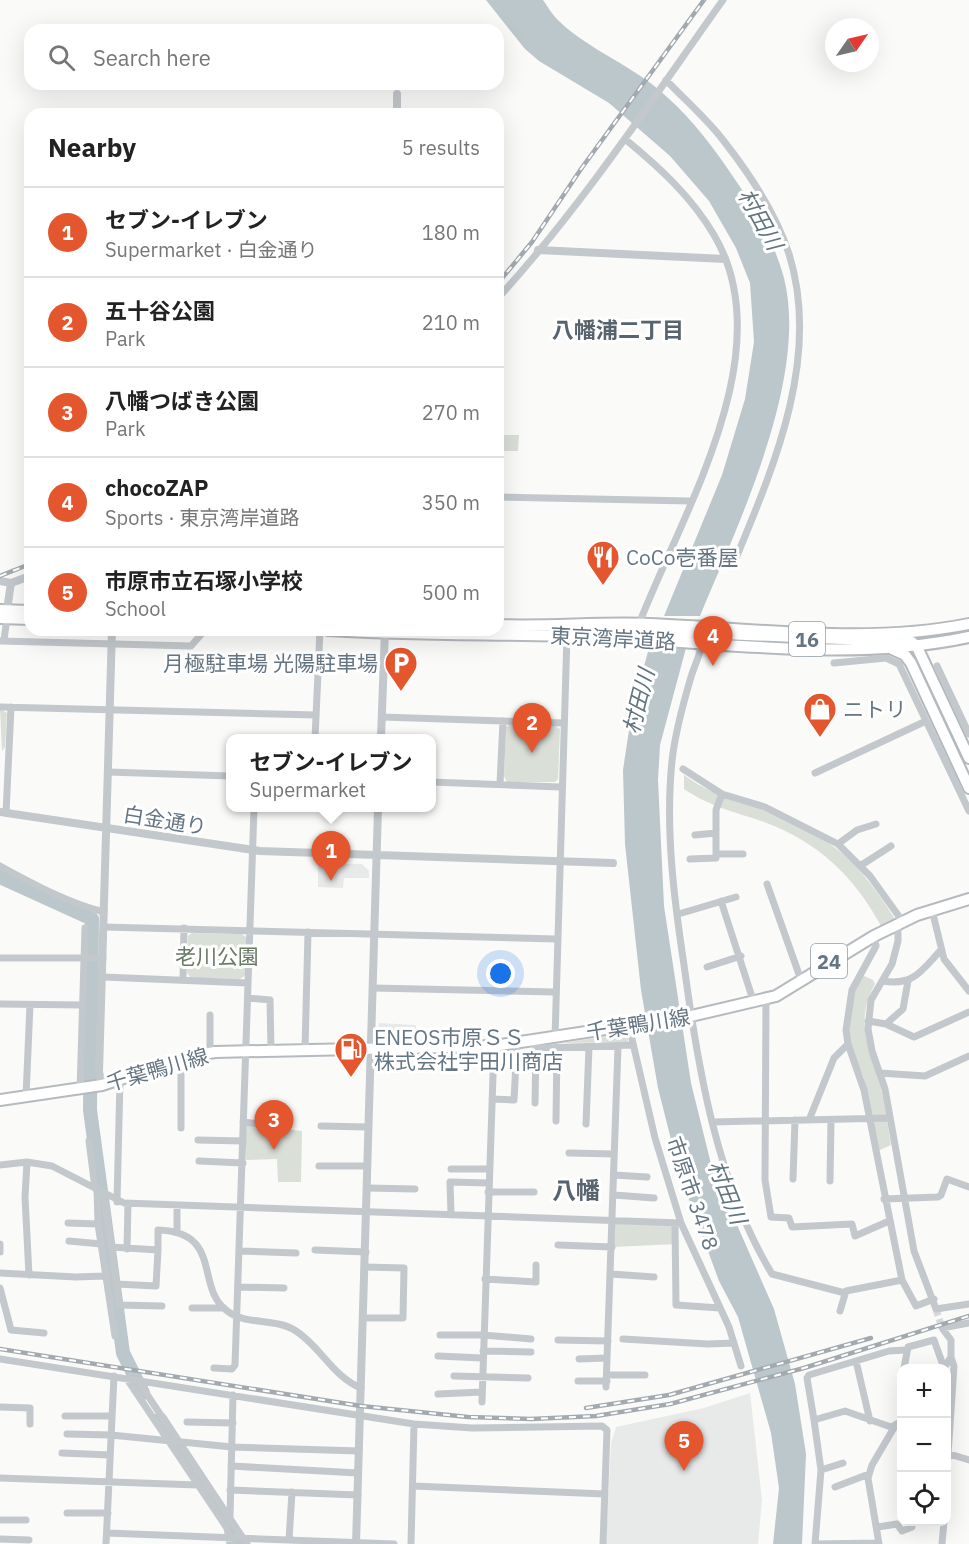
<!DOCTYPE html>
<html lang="en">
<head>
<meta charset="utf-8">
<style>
	body { margin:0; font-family:"IBM Plex Sans","Noto Sans JP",sans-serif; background:#f6f6f6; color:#222 }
	.controls { position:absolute; right:18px; bottom:18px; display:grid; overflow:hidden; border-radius:12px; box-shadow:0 6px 24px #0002 }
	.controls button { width:54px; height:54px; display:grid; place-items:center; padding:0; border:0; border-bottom:2px solid #e0e0e0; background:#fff; color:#222; font:30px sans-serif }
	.compass { position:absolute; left:825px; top:18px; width:54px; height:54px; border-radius:50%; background:#fff; box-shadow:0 6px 24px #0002; rotate:56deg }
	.you { position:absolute; left:501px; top:974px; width:21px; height:21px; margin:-15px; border:4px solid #fff; border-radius:50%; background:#1a73e8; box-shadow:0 0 0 9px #1a73e833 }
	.badge { display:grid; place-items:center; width:39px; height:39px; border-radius:50%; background:#e4572e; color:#fff; font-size:20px; font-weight:700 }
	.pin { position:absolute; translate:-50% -50px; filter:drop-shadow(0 2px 3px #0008) }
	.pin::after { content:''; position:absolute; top:32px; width:21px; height:18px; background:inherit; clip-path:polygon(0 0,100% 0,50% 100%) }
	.popup { position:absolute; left:226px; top:734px; width:210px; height:78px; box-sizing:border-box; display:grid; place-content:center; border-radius:12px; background:#fff; filter:drop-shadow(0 2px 4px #0005); font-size:20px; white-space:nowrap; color:#767676 }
	.popup b { font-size:22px; color:#222 }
	.popup::after { content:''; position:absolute; left:50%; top:100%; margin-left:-12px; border:12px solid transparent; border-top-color:#fff }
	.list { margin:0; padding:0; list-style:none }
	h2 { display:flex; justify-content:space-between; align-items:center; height:78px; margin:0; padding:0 24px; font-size:26px }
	h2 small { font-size:20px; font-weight:400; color:#767676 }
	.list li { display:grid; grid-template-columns:39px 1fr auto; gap:18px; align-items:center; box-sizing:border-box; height:90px; padding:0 24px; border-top:2px solid #e0e0e0 }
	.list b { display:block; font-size:22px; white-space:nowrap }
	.list p { margin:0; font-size:20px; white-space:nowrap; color:#767676 }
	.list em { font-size:20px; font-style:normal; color:#767676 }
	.icon { flex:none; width:33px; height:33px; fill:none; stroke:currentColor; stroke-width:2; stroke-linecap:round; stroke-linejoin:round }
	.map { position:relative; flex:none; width:969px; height:1544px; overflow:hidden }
	.search { position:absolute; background:#fff; box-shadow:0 6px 24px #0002; left:24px; top:24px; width:480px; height:66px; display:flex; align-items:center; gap:15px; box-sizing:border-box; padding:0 21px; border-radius:18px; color:#767676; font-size:22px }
	.panel { position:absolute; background:#fff; box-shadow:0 6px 24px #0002; left:24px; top:108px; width:480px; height:528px; border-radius:18px }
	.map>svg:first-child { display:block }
	.built { fill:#e8e9e9 }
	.green { fill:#dadfd7 }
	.water { fill:#bbc7cb }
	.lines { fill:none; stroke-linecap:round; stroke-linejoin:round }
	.river { stroke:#bbc7cb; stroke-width:14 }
	.minor-tunnel { stroke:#d5d9db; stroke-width:7; stroke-dasharray:7 3.5; stroke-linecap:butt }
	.primary-casing { stroke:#b5babe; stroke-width:14 }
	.trunk-casing { stroke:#b4b9bd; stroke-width:14 }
	.minor { stroke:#c3c8cc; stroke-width:7 }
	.tertiary { stroke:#c3c8cc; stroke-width:8 }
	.primary { stroke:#fff; stroke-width:10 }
	.trunk { stroke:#fff; stroke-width:10 }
	.rail-casing { stroke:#a2aab0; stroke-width:4.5 }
	.rail { stroke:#fff; stroke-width:2; stroke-dasharray:7; stroke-linecap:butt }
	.labels { text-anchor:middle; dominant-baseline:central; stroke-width:6; stroke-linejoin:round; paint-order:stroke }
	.shield { fill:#fff; stroke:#939fa8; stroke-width:1.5 }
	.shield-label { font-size:20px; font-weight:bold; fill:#657683 }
	.poi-label { font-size:21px; fill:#657683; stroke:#fff; text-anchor:start }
	.street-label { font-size:21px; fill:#657683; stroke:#fff }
	.park-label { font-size:21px; fill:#687a64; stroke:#fff }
	.water-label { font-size:22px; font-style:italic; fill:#60757c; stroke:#fff }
	.neighbourhood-label { font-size:22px; font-weight:bold; fill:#57646e; stroke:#fff }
	.quarter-label { font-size:24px; font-weight:bold; fill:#57646e; stroke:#fff }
</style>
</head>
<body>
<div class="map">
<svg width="969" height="1544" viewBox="0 0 969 1544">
	<rect width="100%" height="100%" fill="#fafaf8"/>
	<!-- built -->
	<path class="built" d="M318 863 362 864 369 871V878H344L343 888 318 887Z
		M379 1023 416 1025V1043L382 1042 377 1037Z
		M750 1393 762 1500 758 1544H606L611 1443 616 1427 704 1408Z"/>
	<!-- green -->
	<path class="green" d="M498 435H519L518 451H498Z
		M0 709 7 713 5 747 2 751Z
		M510 724 555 726 560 729 558 779 555 782H507L504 776 506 727Z
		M684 775C712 796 736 799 768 811 831 836 859 862 895 919L881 926C855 877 817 841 764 822 733 811 713 808 684 789Z
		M192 933 242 934 247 938 246 975 240 979 191 978 187 973 188 936Z
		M862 975 873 980 875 984C852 1026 873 1052 882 1093 886 1110 888 1128 891 1145L878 1151 864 1078 848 1040 853 994Z
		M628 1033V1042L563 1043Z
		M246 1125 302 1131 301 1182H278L277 1159 246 1160Z
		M613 1220 675 1223 677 1244 612 1247Z"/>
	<!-- water -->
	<path class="water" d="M486 0H543C548 7 553 16 560 22 589 50 636 67 667 97 694 121 716 151 736 181 757 211 774 242 784 278 809 378 738 524 700 616H664L722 475 745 399 754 342 750 283 736 248 709 201 670 156 609 103 539 61 525 49Z
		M649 648H686L660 745 658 780 664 906 691 1083 712 1168 774 1309 795 1384 806 1454 802 1544H773L779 1488 771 1433 738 1317 719 1281 680 1175 658 1088 641 990 625 844 623 770 632 710Z"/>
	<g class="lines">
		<!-- river -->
		<path class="river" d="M0 877 92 919 90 1110 123 1353 143 1393
			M160 1419 242 1544"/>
		<!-- minor-tunnel -->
		<path class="minor-tunnel" d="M936 1309 942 1328"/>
		<defs>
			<path id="primary" d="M0 1100 102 1085 191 1056 215 1052 494 1046 691 1016 776 996 874 936 917 915 969 899"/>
			<path id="trunk" d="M0 610 30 611
				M0 618 30 619
				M498 625C548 627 599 622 649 624 754 628 865 645 969 624
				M328 630C420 636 513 633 606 637 723 643 854 662 969 637
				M632 630 912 642 917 647 969 758
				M892 649 905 655 911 663 969 788"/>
		</defs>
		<!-- primary casing -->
		<use href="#primary" class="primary-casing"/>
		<!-- trunk casing -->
		<use href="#trunk" class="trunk-casing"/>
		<!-- minor -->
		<path class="minor" d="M666 80C685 100 706 118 723 140 749 173 776 213 789 254 821 356 775 464 736 558
			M625 139C659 167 691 196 714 235 783 351 682 513 639 624
			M498 298C582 206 651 101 723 0
			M498 497 690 501
			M4 640 7 618
			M0 641 191 646 205 630
			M702 642C700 656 695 664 691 677 683 704 675 732 672 761 665 828 674 899 684 965 698 1069 717 1183 772 1274L845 1293
			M834 663 886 658 899 664 969 811
			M937 666 969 734
			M0 707 316 715
			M382 717 563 723
			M315 738 320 630
			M683 769 722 794 765 807 838 844 870 876 903 922
			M108 772 230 776
			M815 773 926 721
			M431 782 560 787
			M500 784 503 721
			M6 813 11 707
			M695 835 716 833
			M838 844 857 830 876 824
			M716 854H743
			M690 859 716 858V810L722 794
			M0 866C33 884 68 903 104 912
			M860 866 891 846
			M767 884 801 980
			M721 901 754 1003
			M932 910 944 959 969 991
			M682 913 736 897
			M898 924V941L892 964 871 1000 868 1029 872 1051 885 1089 914 1251 936 1309 969 1304
			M104 927 556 939
			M874 936 876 946 852 990 846 1030 848 1044 864 1090 902 1280 916 1306 934 1299
			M0 958H103
			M707 967 741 956
			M103 977 248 983
			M183 980 184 928
			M883 981C914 986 921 971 941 950
			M373 988 554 992
			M248 998 270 1000 271 1050
			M766 1000 765 1180 771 1217 789 1218 792 1227 852 1224 855 1236 889 1221
			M0 1004 82 1005
			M210 1015V1053
			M868 1021 886 1024 914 1037 969 1012
			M886 1024 903 1009 908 981
			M629 1026 655 1138 681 1223 729 1327 741 1366
			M555 1038 567 635
			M528 1041 541 1048 633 1045
			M305 1050 308 932
			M181 1060V1128
			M880 1073 925 1076 969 1056
			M80 1090 85 928
			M26 1096 30 1005
			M492 1099 514 1100 517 1043
			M535 1103 536 1047
			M809 1120 834 1058 848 1044
			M556 1121 557 1047
			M243 1122 276 1126
			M713 1122 890 1118
			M586 1124 589 1047
			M321 1126 367 1127
			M198 1140 243 1141
			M89 1141 95 1188
			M569 1153 614 1154
			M199 1161 243 1163
			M27 1162 25 1197 29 1275
			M0 1165 27 1162 52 1166 124 1203 681 1223
			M319 1166H367
			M451 1169H489
			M614 1175 647 1177
			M793 1179 795 1120
			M830 1181 831 1120
			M367 1188 415 1189
			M97 1190 98 1224 115 1336
			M488 1192H534
			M104 1195 119 1305 162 1306
			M614 1195 654 1198
			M884 1199 938 1197 941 1195 947 1179 969 1187
			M117 1202 120 1080
			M451 1215 450 1182 489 1183
			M68 1223 98 1224
			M675 1223 676 1305 720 1308
			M177 1231V1205
			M69 1241 101 1244
			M0 1244V1252
			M558 1245 612 1247
			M111 1247 158 1250V1230C223 1232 195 1286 226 1310 245 1326 275 1317 296 1331 321 1347 333 1377 361 1388
			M127 1249 128 1203
			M315 1250 366 1252
			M241 1251 296 1253
			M0 1273 76 1277 105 1276
			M611 1274 654 1277
			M485 1279 536 1282V1265
			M116 1284 156 1286 158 1250
			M239 1287 284 1288
			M0 1288 11 1330 44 1333
			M192 1308H224
			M840 1311 846 1291 902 1280
			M364 1318H403L404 1268 365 1267
			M440 1335H483L531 1339
			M623 1339 708 1344 734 1343
			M558 1340 608 1341
			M483 1351 531 1352
			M438 1356 482 1358
			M0 1359 414 1424 472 1428 602 1426 607 1430 603 1544
			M579 1359 607 1358
			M856 1361 870 1421
			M214 1368 232 1369 235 1365 254 808
			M904 1368 908 1347 934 1340 944 1368
			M944 1368 951 1357V1340L942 1328 969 1323
			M607 1375H645
			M454 1376 528 1378
			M127 1379 227 1528 230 1544
			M138 1381 247 1544
			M578 1381H607
			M606 1387 618 1047
			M438 1394 482 1392
			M482 1402 494 1046
			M0 1407 30 1408V1424
			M65 1416H112
			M814 1420 807 1378 809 1375 889 1351 906 1350
			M187 1422 233 1423
			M67 1434 111 1435 232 1447 359 1451
			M62 1453 110 1455
			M946 1453 969 1460
			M231 1466 358 1473
			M821 1470 843 1463
			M0 1478 197 1485
			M946 1484 954 1366 951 1357
			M413 1486 605 1494
			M835 1487 869 1474
			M230 1490 358 1495
			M67 1513H108
			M230 1517 233 1395
			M0 1520H26
			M878 1527 897 1524 902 1531 912 1527V1522
			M107 1533 394 1544
			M0 1539 29 1540
			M289 1540 292 1492
			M106 1544 114 1376
			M411 1544 414 1424
			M815 1544 821 1470 814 1420 845 1411 891 1427 902 1421
			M815 1544 879 1543
			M879 1544 868 1478 872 1465 895 1426
			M942 1544 944 1522"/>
		<!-- tertiary -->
		<path class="tertiary" d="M397 94V114
			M538 250 725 259
			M0 581 11 583 30 576
			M7 610 11 583
			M381 738 385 630
			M0 812 260 851 613 863
			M102 1085 99 1072 112 630
			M356 1544 378 808"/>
		<!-- primary -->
		<use href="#primary" class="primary"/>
		<!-- trunk -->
		<use href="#trunk" class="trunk"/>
		<defs>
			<path id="rail" d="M498 283 532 242 581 169 704 0
				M0 576 30 564
				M0 1349 361 1406 468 1417 531 1419 596 1416 670 1404 804 1368 969 1316
				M586 1408 669 1395 871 1338"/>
		</defs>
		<!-- rail casing -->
		<use href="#rail" class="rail-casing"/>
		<!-- rail -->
		<use href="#rail" class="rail"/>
	</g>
	<!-- icons -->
	<defs>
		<symbol id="restaurant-pin" viewBox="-11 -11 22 30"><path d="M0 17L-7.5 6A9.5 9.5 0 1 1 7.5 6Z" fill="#e4572e" stroke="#fff"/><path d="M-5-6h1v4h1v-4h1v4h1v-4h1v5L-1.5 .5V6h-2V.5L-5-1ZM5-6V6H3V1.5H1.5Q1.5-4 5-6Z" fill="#fff"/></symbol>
		<symbol id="parking-pin" viewBox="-11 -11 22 30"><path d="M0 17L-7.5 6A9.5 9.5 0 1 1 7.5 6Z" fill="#e4572e" stroke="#fff"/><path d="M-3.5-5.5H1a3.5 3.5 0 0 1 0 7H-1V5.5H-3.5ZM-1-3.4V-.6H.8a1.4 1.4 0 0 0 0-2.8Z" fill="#fff"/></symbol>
		<symbol id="shop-pin" viewBox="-11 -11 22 30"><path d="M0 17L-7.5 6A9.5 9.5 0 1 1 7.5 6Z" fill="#e4572e" stroke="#fff"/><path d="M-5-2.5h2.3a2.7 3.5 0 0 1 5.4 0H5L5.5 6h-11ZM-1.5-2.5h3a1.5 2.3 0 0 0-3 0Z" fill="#fff"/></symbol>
		<symbol id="fuel-pin" viewBox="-11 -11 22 30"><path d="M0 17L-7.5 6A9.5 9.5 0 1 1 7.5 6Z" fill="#e4572e" stroke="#fff"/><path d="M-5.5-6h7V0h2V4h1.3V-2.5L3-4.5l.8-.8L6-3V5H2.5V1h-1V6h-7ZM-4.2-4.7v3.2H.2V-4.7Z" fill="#fff"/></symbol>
	</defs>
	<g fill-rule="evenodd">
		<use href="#restaurant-pin" x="584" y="538" width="38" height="52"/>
		<use href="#parking-pin" x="382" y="644" width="38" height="52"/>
		<use href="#shop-pin" x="801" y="690" width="38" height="52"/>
		<use href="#fuel-pin" x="332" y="1030" width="38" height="52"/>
	</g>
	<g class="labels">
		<!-- shield labels -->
		<g class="shield">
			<rect x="789" y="622" width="36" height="34" rx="4.5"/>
			<rect x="811" y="944" width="36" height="34" rx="4.5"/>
		</g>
		<g class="shield-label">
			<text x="807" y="639">16</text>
			<text x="829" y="961">24</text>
		</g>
		<!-- poi labels -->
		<g class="poi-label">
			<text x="626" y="557">CoCo壱番屋</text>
			<text x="378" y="663" text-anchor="end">月極駐車場 光陽駐車場</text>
			<text x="843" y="709">ニトリ</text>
			<text x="374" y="1037">ENEOS市原ＳＳ<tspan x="374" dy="24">株式会社宇田川商店</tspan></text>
		</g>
		<!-- street labels -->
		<g class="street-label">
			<text transform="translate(613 638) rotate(3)">東京湾岸道路</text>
			<text transform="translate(165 820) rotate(9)">白金通り</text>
			<text transform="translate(638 1024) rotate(-9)">千葉鴨川線</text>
			<text transform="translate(157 1069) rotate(-16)">千葉鴨川線</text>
			<text transform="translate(693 1193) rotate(71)">市原市 3478</text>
		</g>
		<!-- park labels -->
		<g class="park-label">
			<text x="217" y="956">老川公園</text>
		</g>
		<!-- water labels -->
		<g class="water-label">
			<text transform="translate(761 219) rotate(61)">村田川</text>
			<text transform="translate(638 701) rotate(-76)">村田川</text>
			<text transform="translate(728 1192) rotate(68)">村田川</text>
		</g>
		<!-- neighbourhood labels -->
		<g class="neighbourhood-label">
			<text x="618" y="329">八幡浦二丁目</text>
		</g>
		<!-- quarter labels -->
		<g class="quarter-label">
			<text x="576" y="1190">八幡</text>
		</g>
	</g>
</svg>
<div class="controls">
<button>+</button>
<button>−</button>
<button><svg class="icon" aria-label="locate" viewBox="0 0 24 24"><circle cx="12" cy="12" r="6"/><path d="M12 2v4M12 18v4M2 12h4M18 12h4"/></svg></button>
</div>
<svg class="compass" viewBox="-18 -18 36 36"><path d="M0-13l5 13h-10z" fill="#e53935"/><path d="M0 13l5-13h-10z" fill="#767676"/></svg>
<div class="you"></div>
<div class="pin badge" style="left:331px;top:881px">1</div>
<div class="popup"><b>セブン-イレブン</b>Supermarket</div>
<div class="pin badge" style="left:532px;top:753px">2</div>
<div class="pin badge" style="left:274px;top:1150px">3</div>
<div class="pin badge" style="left:713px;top:666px">4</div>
<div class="pin badge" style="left:684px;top:1471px">5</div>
<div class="search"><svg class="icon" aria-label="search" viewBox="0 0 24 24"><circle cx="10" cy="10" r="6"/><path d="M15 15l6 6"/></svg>Search here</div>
<section class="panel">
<h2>Nearby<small>5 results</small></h2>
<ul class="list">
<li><span class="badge">1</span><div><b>セブン-イレブン</b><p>Supermarket · 白金通り</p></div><em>180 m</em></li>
<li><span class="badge">2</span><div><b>五十谷公園</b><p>Park</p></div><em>210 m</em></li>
<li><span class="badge">3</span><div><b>八幡つばき公園</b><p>Park</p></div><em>270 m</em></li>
<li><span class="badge">4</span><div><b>chocoZAP</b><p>Sports · 東京湾岸道路</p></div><em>350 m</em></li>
<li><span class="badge">5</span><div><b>市原市立石塚小学校</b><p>School</p></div><em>500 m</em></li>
</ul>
</section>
</div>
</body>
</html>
